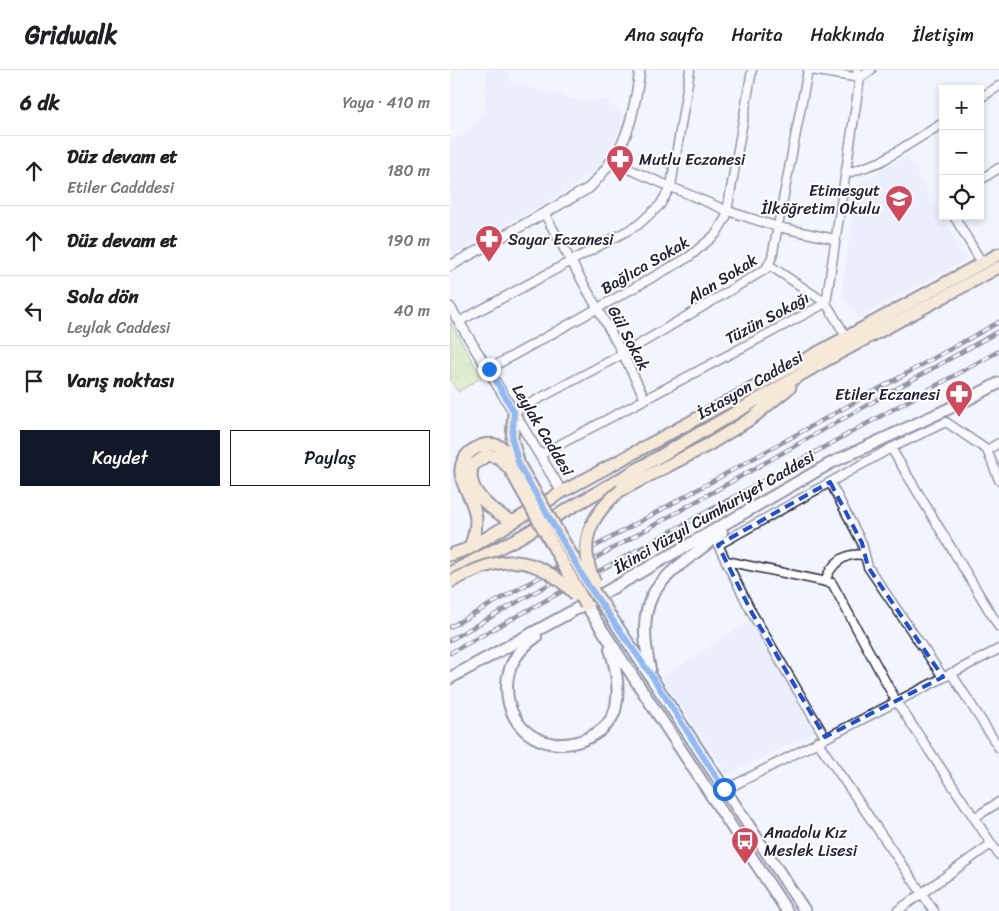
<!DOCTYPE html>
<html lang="tr">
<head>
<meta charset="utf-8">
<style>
	body { margin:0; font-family:Sriracha,sans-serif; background:#f2f2f2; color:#202124 }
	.controls { position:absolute; right:15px; top:15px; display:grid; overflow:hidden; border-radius:0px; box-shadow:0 2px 8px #0003 }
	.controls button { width:45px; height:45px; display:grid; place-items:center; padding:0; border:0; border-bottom:1px solid #e0e0e0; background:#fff; color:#202124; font:25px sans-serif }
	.stop { position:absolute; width:15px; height:15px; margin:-11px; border:4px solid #1a73e8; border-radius:50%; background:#fff }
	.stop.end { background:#1a73e8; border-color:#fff; box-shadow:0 1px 5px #0008 }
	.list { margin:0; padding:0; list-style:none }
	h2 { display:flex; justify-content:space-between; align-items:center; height:65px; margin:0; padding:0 20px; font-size:21px }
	h2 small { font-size:16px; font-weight:400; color:#757577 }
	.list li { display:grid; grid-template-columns:32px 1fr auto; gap:15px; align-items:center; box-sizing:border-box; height:70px; padding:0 20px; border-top:1px solid #e0e0e0 }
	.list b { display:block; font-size:19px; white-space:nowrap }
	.list p { margin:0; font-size:16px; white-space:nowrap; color:#757577 }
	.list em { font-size:16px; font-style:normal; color:#757577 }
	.actions { display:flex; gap:10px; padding:15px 20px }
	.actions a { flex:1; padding:11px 0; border:1px solid #111827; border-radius:0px; text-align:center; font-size:18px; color:#111827 }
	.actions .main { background:#111827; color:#fff }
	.icon { flex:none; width:28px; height:28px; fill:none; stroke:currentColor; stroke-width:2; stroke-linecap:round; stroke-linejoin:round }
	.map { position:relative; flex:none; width:549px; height:841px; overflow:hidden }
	header { display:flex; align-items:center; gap:30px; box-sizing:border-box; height:70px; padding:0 25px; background:#fff; border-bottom:1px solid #e0e0e0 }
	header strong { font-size:24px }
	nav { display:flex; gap:28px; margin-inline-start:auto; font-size:18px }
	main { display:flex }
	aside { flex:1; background:#fff }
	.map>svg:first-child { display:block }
	.built { fill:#e2e7fd }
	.grass { fill:url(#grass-tufts); stroke:#76826a }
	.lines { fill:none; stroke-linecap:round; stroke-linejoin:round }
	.minor-casing { stroke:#22223b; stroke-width:11 }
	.tertiary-casing { stroke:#22223b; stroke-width:12 }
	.secondary-casing { stroke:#22223b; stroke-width:14 }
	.primary-casing { stroke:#22223b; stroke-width:15 }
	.minor { stroke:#fff; stroke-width:8 }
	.tertiary { stroke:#fff; stroke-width:9 }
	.secondary { stroke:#fff; stroke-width:10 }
	.primary { stroke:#fddcac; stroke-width:11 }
	.rail-casing { stroke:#22223b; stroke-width:4.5 }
	.rail { stroke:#fff; stroke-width:2.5; stroke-dasharray:8; stroke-linecap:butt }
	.primary-bridge-casing { stroke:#22223b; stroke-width:15; stroke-linecap:butt }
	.primary-bridge { stroke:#fddcac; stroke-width:11 }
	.route { stroke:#1a73e8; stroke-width:6 }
	.marked { fill:none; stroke:#1d4ed8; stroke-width:4; stroke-dasharray:10 6; stroke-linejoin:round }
	.labels { text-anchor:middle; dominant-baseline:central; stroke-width:4; stroke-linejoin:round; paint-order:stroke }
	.poi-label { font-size:16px; fill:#22223b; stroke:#fff; text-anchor:start }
	.street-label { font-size:16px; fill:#22223b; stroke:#fff }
</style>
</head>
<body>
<header>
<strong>Gridwalk</strong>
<nav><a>Ana sayfa</a><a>Harita</a><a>Hakkında</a><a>İletişim</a></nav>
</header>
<main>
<aside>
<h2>6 dk<small>Yaya · 410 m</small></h2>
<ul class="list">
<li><svg class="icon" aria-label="ahead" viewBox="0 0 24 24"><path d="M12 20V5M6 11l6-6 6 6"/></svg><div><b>Düz devam et</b><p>Etiler Cadddesi</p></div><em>180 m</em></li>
<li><svg class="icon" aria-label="ahead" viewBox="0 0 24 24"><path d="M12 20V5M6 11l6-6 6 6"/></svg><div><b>Düz devam et</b></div><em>190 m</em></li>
<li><svg class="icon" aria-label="left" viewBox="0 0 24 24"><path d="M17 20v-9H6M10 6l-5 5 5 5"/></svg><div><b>Sola dön</b><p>Leylak Caddesi</p></div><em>40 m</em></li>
<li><svg class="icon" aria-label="arrive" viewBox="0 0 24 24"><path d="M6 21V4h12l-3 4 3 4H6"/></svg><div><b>Varış noktası</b></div></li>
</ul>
<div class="actions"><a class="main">Kaydet</a><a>Paylaş</a></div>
</aside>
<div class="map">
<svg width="549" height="841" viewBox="0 0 549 841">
	<defs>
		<pattern id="grass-tufts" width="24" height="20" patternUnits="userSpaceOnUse" patternTransform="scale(1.25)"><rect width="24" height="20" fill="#c9e39a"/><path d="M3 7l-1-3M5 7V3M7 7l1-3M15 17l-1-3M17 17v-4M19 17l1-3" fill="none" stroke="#acc286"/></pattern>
	</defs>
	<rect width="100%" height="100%" fill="#f2f4fe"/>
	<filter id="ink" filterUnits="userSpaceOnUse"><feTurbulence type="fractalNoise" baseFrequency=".02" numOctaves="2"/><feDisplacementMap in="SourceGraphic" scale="10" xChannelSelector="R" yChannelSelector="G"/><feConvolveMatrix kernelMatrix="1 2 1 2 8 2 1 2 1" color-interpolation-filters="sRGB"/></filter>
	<g filter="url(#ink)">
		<!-- built -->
		<path class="built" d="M37 0H58L61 12 131 31 155 30 173 45 171 60 152 94 121 118 0 186V71L20 60 35 40Z
			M457 85 516 190 407 247 392 221 406 117Z
			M300 550 366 661 277 704 212 608Z"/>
		<!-- grass -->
		<path class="grass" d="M0 252 32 307 8 322 0 310Z"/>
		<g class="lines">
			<defs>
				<path id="minor" d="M361 0 410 8 421 0
					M530 28 549 16
					M162 92 278 141 328 157 384 169
					M395 104 430 92 493 53
					M530 110 549 98
					M94 143 173 284 195 329
					M504 146 532 193
					M319 195 376 233 397 268
					M10 251 188 155 210 135 221 116 240 0
					M39 299 239 187 266 164 276 147 302 0
					M64 342 173 284 316 199 322 187 358 0
					M441 378 549 557
					M537 380 549 410
					M90 385 376 233 410 8 407 0
					M380 412 412 473 418 497 493 607
					M276 491 382 513 446 631 549 785
					M375 512C380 495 394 482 413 485
					M501 603 549 678
					M375 667 302 543 268 475 441 378 496 352 537 380 549 373
					M367 671 484 841
					M261 727 549 579
					M524 748 549 732
					M447 841 541 774"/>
				<path id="tertiary" d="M0 196 139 118C177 79 183 52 190 0
					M0 237 112 422"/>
				<path id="secondary" d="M136 535 337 841
					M158 542 355 841
					M86 567C69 579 57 595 57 617 57 663 100 687 140 667 152 661 164 650 166 636 170 616 166 597 160 579
					M200 599C181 515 217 508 272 462
					M0 608 119 543 381 393 511 333 549 313"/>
				<path id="primary" d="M64 342 62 369 68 391
					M60 399 48 387 37 385 23 395C13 421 44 442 63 452
					M171 420 258 375 302 348 340 317
					M18 479C21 476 22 471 24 465 33 435 9 419 11 399 13 381 34 370 49 376 58 380 63 388 69 395
					M0 485 20 478 112 422 549 184
					M0 503 70 467 371 293 549 197"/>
			</defs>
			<!-- minor casing -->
			<use href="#minor" class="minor-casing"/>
			<!-- tertiary casing -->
			<use href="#tertiary" class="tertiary-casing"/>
			<!-- secondary casing -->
			<use href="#secondary" class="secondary-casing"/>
			<!-- primary casing -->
			<use href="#primary" class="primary-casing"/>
			<!-- minor -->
			<use href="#minor" class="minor"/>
			<!-- tertiary -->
			<use href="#tertiary" class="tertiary"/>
			<!-- secondary -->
			<use href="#secondary" class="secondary"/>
			<!-- primary -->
			<use href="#primary" class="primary"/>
			<defs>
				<path id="rail" d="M0 557 549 252
					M0 570 549 261
					M0 583 549 281"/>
			</defs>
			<!-- rail casing -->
			<use href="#rail" class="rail-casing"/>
			<!-- rail -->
			<use href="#rail" class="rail"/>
			<defs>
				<path id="primary-bridge" d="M69 395 139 515 158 542
					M60 399 136 535
					M0 512C52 485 82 481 126 525
					M145 513C127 474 139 446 171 420"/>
			</defs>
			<!-- primary-bridge casing -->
			<use href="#primary-bridge" class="primary-bridge-casing"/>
			<!-- primary-bridge -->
			<use href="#primary-bridge" class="primary-bridge"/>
		</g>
	</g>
	<g class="lines" filter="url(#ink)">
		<!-- route -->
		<path class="route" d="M39 299 64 342 62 369 69 395 138 515 201 605 274 719"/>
	</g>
	<!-- marked area -->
	<path d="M0 0H549V841H0ZM380 412 412 473 418 497 493 607 375 667 302 543 268 475Z" fill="#f2f4fe" fill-opacity=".55" fill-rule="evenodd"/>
	<path class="marked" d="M380 412 412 473 418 497 493 607 375 667 302 543 268 475Z"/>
	<!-- icons -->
	<defs>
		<symbol id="pharmacy-pin" viewBox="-11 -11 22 30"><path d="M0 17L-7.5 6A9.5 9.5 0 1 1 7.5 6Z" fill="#d1495b" stroke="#fff"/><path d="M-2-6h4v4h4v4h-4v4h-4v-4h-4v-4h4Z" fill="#fff"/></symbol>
		<symbol id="school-pin" viewBox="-11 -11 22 30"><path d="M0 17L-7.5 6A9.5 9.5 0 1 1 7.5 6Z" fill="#d1495b" stroke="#fff"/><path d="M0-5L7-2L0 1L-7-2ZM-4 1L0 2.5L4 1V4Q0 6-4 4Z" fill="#fff"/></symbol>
		<symbol id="bus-pin" viewBox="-11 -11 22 30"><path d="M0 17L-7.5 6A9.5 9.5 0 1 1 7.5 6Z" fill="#d1495b" stroke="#fff"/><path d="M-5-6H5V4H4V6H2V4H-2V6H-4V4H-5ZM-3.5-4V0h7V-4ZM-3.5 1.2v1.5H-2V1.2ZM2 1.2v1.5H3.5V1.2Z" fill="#fff"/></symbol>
	</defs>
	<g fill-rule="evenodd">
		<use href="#pharmacy-pin" x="154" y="73" width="32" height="43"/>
		<use href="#school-pin" x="433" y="113" width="32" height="43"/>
		<use href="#pharmacy-pin" x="23" y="153" width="32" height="43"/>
		<use href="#pharmacy-pin" x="493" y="308" width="32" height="43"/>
		<use href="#bus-pin" x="279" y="755" width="32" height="43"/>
	</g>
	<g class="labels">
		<!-- poi labels -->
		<g class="poi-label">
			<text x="189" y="89">Mutlu Eczanesi</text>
			<text x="430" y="120" text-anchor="end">Etimesgut<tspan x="430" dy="18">İlköğretim Okulu</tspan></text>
			<text x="58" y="169">Sayar Eczanesi</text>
			<text x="490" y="324" text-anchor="end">Etiler Eczanesi</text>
			<text x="314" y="762">Anadolu Kız<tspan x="314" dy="18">Meslek Lisesi</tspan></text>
		</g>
		<!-- street labels -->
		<g class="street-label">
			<text transform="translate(195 195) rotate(-30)">Bağlıca Sokak</text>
			<text transform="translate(272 209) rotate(-32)">Alan Sokak</text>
			<text transform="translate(317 248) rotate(-28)">Tüzün Sokağı</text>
			<text transform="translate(179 268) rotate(62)">Gül Sokak</text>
			<text transform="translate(300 315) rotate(-30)">İstasyon Caddesi</text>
			<text transform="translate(93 360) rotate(59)">Leylak Caddesi</text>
			<text transform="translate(264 442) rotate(-30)">İkinci Yüzyıl Cumhuriyet Caddesi</text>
		</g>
	</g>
</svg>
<div class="controls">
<button>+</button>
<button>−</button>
<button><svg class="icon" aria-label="locate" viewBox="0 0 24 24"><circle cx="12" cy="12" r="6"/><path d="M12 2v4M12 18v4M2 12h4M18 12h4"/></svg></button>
</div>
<div class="stop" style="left:274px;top:719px"></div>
<div class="stop end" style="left:39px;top:299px"></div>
</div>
</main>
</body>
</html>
